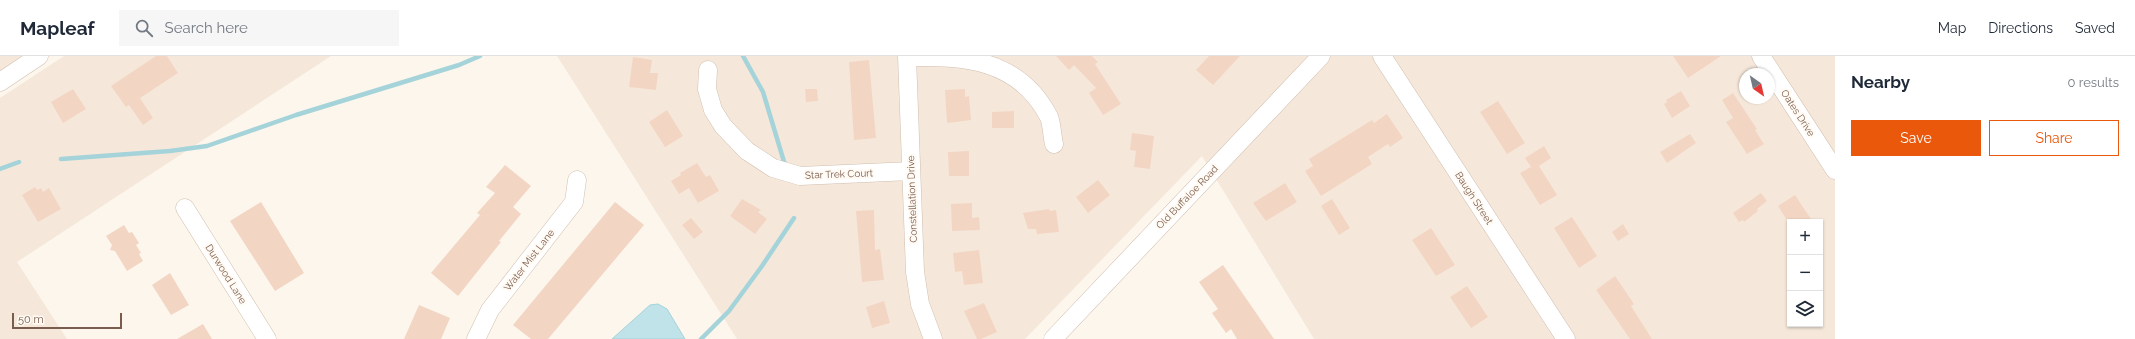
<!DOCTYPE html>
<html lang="en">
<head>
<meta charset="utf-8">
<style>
	body { margin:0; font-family:Raleway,sans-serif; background:#f6f6f7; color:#1f2937 }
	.controls { position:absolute; right:12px; bottom:12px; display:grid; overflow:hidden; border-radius:0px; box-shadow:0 1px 3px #0004 }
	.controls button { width:36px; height:36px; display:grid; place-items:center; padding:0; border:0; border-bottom:1px solid #e0e1e3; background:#fff; color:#1f2937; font:20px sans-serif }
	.compass { position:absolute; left:1739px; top:12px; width:36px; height:36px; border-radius:50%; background:#fff; box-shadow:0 1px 3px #0004; rotate:146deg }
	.scale { position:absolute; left:12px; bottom:10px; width:110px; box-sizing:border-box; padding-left:4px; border:2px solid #7a5c4d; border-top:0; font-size:11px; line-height:14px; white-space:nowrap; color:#7a5c4d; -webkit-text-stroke:3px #fffaf3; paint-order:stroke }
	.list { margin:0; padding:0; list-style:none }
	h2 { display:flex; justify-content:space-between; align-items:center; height:52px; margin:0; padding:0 16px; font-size:17px }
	h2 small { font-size:13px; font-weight:400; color:#747a83 }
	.actions { display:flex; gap:8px; padding:12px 16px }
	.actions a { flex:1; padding:9px 0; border:1px solid #ea580c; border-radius:0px; text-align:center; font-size:14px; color:#ea580c }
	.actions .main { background:#ea580c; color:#fff }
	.icon { flex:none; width:22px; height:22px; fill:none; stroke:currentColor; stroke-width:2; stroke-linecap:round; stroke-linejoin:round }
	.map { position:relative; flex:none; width:1835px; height:283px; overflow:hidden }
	header { display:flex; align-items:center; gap:24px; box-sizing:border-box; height:56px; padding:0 20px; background:#fff; border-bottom:1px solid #e0e1e3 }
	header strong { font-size:19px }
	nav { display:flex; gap:22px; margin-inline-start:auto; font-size:14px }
	.search { width:280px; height:36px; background:#f6f6f7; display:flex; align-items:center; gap:10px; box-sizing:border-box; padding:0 14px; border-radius:0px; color:#747a83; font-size:15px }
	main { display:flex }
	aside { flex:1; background:#fff }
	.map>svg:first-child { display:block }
	.residential { fill:#f5e8da; fill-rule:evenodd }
	.water { fill:#bfe3e8; stroke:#a5d3da }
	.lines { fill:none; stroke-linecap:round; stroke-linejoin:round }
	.stream { stroke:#a5d3da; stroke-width:4.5 }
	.building { fill:#f3d5c3 }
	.minor-casing { stroke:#d1beb0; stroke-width:19 }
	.minor { stroke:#fff; stroke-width:18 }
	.labels { text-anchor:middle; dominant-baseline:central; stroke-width:4; stroke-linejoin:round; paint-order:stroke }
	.street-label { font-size:10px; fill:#7a5c4d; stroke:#fffaf3 }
</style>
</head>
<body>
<header>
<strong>Mapleaf</strong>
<div class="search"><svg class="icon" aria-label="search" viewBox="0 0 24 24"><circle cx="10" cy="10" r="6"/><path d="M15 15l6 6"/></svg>Search here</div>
<nav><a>Map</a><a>Directions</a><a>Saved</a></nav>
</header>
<main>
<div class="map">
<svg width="1835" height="283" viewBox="0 0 1835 283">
	<rect width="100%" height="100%" fill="#fdf6ec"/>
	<!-- residential -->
	<path class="residential" d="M0 0H28L0 19Z
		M64 0H331L17 206 67 283H0V42Z
		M557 0H1835V283H1314L1202 100 1025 283H737ZM1745 18H1769V42H1745ZM1790 166H1820V268H1790Z"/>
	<!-- water -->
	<path class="water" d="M658 248 667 253 685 283H612L650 249Z"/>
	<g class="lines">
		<!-- stream -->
		<path class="stream" d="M743 0 763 36 785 109
			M61 103 170 95 207 90 296 59 459 9 480 0
			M0 113 19 106
			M701 283 729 255 762 210 794 162"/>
	</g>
	<!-- building -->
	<path class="building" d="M156 0H167L178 17 140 42 153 62 143 69 129 49 126 51 111 30Z
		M1056 0H1092L1098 6 1095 8 1121 48 1103 59 1089 37 1096 32 1074 9 1069 14Z
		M1209 0H1240L1213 29 1196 14Z
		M1673 0H1721L1688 22Z
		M633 1 652 4 650 17H658L656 34 629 31Z
		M869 4 876 82 854 84 849 6Z
		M73 33 86 53 63 67 51 46Z
		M805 33H817L818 45 806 46Z
		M965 33V41L969 40 971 64 947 67 945 34Z
		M1681 35 1690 50 1672 62 1664 48 1667 46 1666 44Z
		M1733 37 1757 73 1755 74 1764 88 1747 98 1726 66 1733 62 1722 44Z
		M1498 45 1525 87 1507 98 1480 56Z
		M667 54 683 80 665 91 649 66Z
		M1014 55V72H992V56Z
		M1387 58 1403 82 1390 91 1388 88 1368 101 1372 108 1321 140 1305 115 1313 110 1309 103 1372 64 1374 67Z
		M1132 77 1154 80 1150 113 1134 111 1136 95 1130 94Z
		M1690 78 1696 87 1667 107 1660 96Z
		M1544 90 1551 102 1539 110 1557 139 1540 149 1520 117 1531 111 1525 102Z
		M969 95V120H949L948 96Z
		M697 107 706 121 710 119 719 135 698 147 689 132 679 138 671 125 681 119 680 117Z
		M505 109 531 130 513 151 521 158 499 185 501 186 458 240 431 217 480 159 477 157 495 137 486 131Z
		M1098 124 1110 139 1088 157 1076 141Z
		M1285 127 1297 146 1266 165 1253 147Z
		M35 131 37 134 41 132 43 136 49 132 61 153 38 166 22 139Z
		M1761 137 1767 145 1757 153 1758 155 1744 166 1743 164 1739 166 1733 157Z
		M1795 139 1813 166H1788L1778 150Z
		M742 143 761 154 758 156 767 163 755 178 730 160Z
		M1332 143 1350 172 1339 179 1321 150Z
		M261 146 304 217 275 235 230 165Z
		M615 146 644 169 548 283H531L513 269Z
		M972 147V162L979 161 980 174 952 175 951 148Z
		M1049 153 1050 155 1056 154 1059 176 1037 178 1036 173H1028L1023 157Z
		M874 154 875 194 880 193 884 224 862 226 856 155Z
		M1572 161 1597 200 1579 212 1554 172Z
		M691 162 703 176 694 183 682 169Z
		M1623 168 1629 178 1618 185 1612 176Z
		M124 169 129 177 132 176 139 187 136 189 141 197 139 198 143 205 127 215 115 195 110 194 112 189 106 180Z
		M1431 172 1455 209 1436 220 1412 184Z
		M979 194 983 227 964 229 962 215 955 216 953 197Z
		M1223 209 1274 283H1237L1231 273 1226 277 1212 257 1218 253 1199 226Z
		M170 217 189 249 171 259 152 229Z
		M1615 220 1634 248 1631 250 1652 283H1630L1596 234Z
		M1467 230 1488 261 1471 272 1450 241Z
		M884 245 890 267 872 272 866 251Z
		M984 247 997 276 981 283H977L964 255Z
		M419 249 450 262 441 283H404Z
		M203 268 212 283H177Z"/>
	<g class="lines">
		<defs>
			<path id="minor" d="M907 0 915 216 920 248 933 283
				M1382 0 1566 283
				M1761 0 1835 114
				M907 1C965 0 1019 3 1049 61 1052 68 1052 80 1054 88
				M708 14 707 33 713 54 723 70 747 95 773 112 800 120 911 115
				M0 26 39 0
				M185 152 267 283
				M476 283 490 254 574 146 577 124
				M1053 283 1321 0"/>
		</defs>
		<!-- minor casing -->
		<use href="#minor" class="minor-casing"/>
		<!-- minor -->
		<use href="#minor" class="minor"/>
	</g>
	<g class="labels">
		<!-- street labels -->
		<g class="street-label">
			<text transform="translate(1798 57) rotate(57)">Oates Drive</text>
			<text transform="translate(839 118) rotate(-2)">Star Trek Court</text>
			<text transform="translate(1187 141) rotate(-46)">Old Buffaloe Road</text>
			<text transform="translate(1474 142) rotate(57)">Baugh Street</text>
			<text transform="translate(912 143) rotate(-92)">Constellation Drive</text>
			<text transform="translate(529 204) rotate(-52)">Water Mist Lane</text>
			<text transform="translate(226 218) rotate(58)">Durwood Lane</text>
		</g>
	</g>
</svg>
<div class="controls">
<button>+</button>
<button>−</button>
<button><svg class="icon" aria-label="layers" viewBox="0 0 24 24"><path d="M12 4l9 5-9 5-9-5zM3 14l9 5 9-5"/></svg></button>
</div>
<svg class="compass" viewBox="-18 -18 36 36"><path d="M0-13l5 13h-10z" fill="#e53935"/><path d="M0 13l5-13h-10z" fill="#747a83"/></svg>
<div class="scale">50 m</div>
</div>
<aside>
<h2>Nearby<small>0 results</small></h2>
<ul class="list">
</ul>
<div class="actions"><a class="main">Save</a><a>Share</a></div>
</aside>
</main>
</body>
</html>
